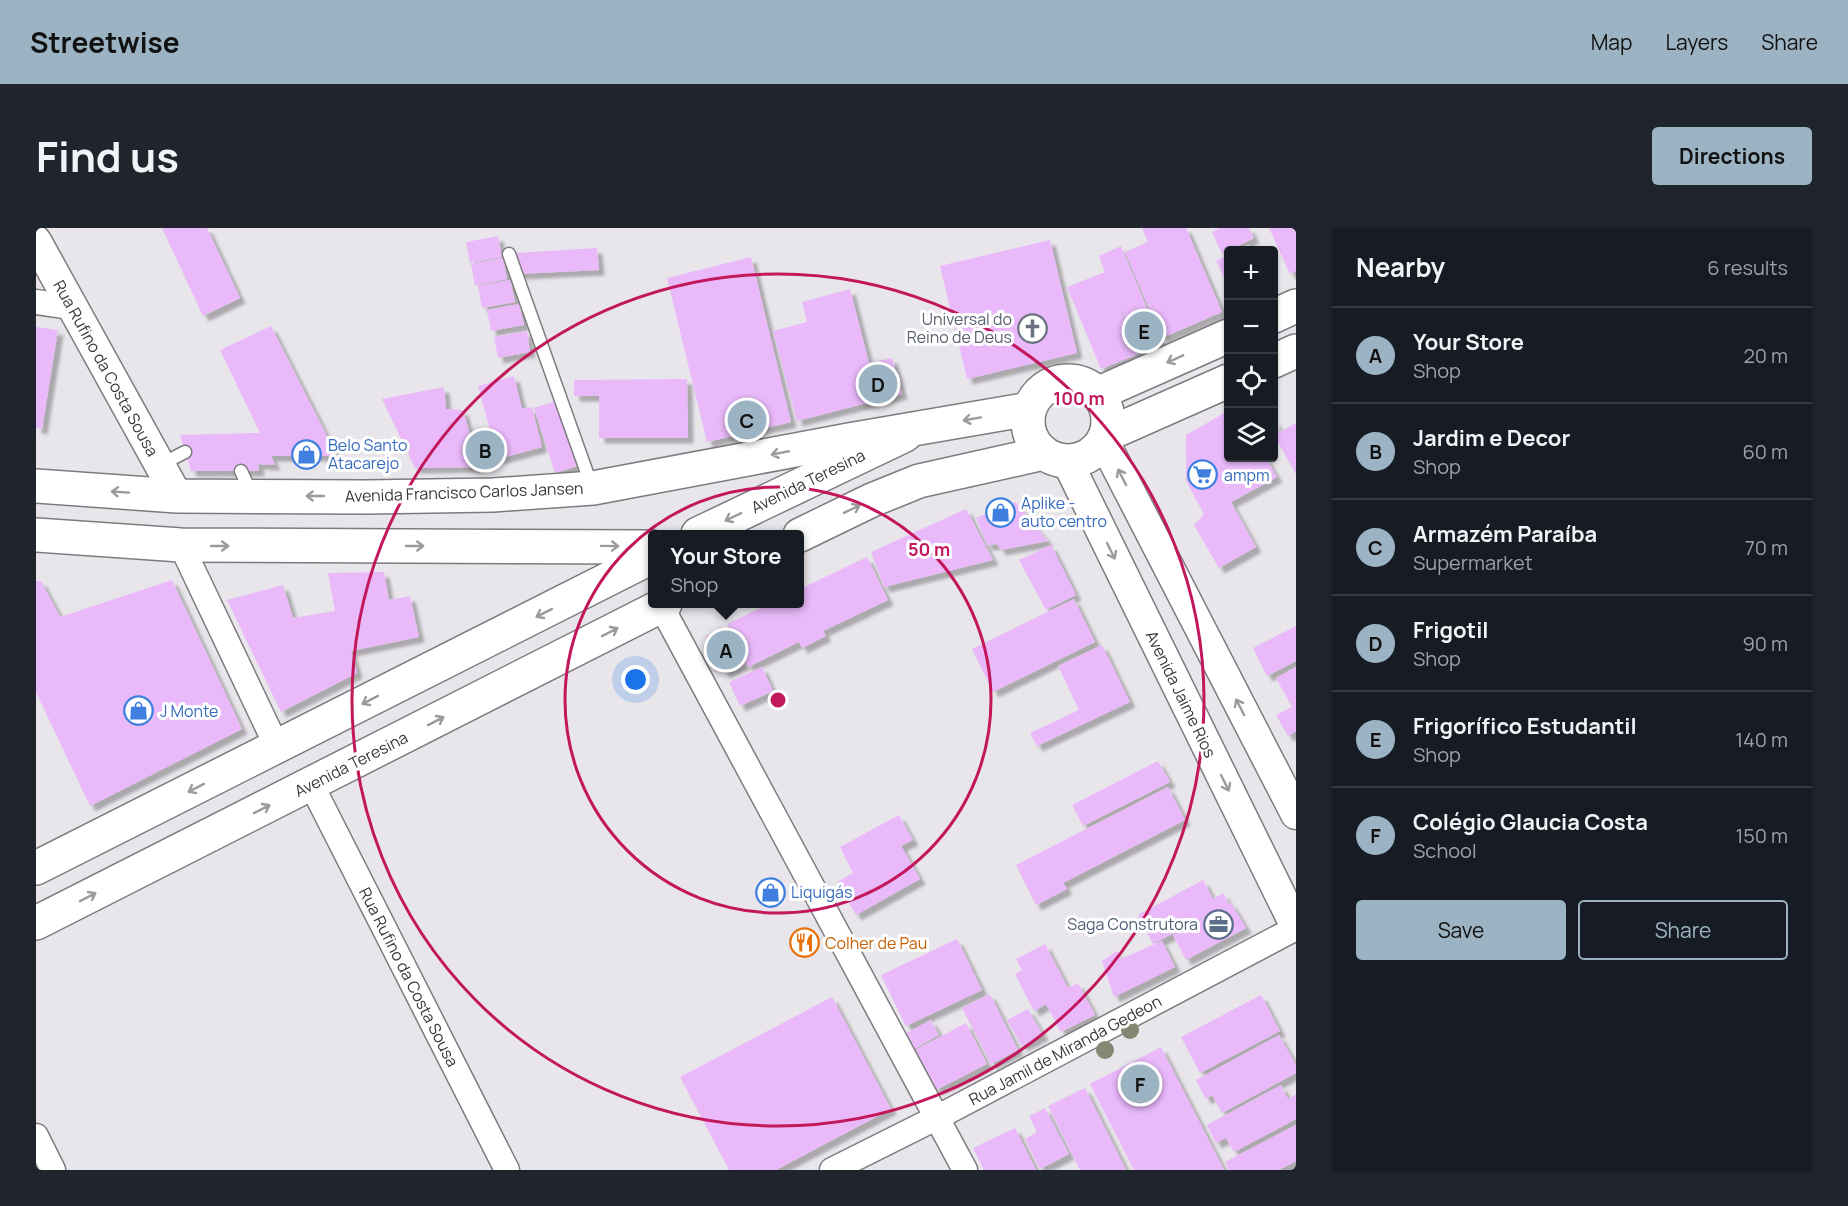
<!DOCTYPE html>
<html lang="en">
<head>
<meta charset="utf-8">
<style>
	body { margin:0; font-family:Manrope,sans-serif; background:#20242c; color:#f1f3f6 }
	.controls { position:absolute; right:18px; top:18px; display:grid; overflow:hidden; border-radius:6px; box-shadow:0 2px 4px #0004 }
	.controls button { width:54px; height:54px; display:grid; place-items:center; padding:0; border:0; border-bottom:2px solid #363941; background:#171b24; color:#f1f3f6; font:30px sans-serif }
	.you { position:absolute; left:600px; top:452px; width:21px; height:21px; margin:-15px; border:4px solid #fff; border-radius:50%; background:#1a73e8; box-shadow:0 0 0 9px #1a73e833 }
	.badge { display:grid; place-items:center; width:39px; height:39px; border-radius:50%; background:#9bb3c2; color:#111; font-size:20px; font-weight:700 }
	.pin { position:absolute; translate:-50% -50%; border:3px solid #fff; box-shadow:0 2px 6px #0006 }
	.popup { position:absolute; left:612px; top:302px; width:156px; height:78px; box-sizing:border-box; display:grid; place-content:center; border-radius:6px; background:#171b24; filter:drop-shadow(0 2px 4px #0005); font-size:20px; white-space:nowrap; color:#9ea1a6 }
	.popup b { font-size:22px; color:#f1f3f6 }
	.popup::after { content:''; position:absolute; left:50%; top:100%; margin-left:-12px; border:12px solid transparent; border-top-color:#171b24 }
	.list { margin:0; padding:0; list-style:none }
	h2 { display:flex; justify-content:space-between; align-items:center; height:78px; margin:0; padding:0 24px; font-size:26px }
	h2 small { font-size:20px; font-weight:400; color:#9ea1a6 }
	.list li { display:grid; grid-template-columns:39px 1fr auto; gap:18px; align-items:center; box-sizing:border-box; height:96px; padding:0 24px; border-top:2px solid #363941 }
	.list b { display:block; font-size:22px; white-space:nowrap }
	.list p { margin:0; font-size:20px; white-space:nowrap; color:#9ea1a6 }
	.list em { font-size:20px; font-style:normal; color:#9ea1a6 }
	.actions { display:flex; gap:12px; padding:18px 24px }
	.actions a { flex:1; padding:14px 0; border:2px solid #9bb3c2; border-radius:6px; text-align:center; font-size:21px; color:#9bb3c2 }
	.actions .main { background:#9bb3c2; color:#111 }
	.icon { flex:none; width:33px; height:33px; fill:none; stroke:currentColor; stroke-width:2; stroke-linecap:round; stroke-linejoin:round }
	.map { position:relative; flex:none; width:1260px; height:942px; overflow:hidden; border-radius:6px }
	header { display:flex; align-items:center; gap:36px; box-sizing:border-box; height:84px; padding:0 30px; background:#9bb3c2; color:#111 }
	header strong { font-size:28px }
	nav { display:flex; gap:33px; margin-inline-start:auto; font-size:21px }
	.intro { display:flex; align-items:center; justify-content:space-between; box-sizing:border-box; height:144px; padding:0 36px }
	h1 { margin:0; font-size:42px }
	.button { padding:15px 27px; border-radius:6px; background:#9bb3c2; color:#111; font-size:21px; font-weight:700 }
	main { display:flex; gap:36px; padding:0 36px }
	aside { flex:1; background:#171b24; border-radius:6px; box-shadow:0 2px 4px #0004 }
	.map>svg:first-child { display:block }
	.building { fill:#e9b9fa; filter:url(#shadow) }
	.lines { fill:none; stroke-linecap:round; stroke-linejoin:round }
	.service-casing { stroke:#7e7b7f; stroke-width:15 }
	.minor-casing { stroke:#7e7b7f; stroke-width:27 }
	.tertiary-casing { stroke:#7e7b7f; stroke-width:33 }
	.secondary-casing { stroke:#7e7b7f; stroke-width:36 }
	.primary-casing { stroke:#7e7b7f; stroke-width:36 }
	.service { stroke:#fff; stroke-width:12 }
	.minor { stroke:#fff; stroke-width:24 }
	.tertiary { stroke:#fff; stroke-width:30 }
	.secondary { stroke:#fff; stroke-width:33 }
	.primary { stroke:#fff; stroke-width:33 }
	.tree { fill:#868772 }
	.oneway { stroke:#9c9b9c }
	.ring { fill:none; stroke:#c2185b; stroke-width:3 }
	.labels { text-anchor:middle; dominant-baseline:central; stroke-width:6; stroke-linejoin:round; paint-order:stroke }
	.worship-label { font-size:16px; fill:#5b616d; stroke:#fff; text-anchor:end }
	.street-label { font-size:16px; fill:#393739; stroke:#fff }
	.shop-label { font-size:16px; fill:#366cbe; stroke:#fff; text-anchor:start }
	.service-label { font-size:16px; fill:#4e5e75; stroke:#fff; text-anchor:end }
	.food-label { font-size:16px; fill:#c56008; stroke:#fff; text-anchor:start }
	.centre { fill:#c2185b; stroke:#fff; stroke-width:3 }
	.ring-label { font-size:18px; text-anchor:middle; font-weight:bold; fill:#c2185b; stroke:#fff; stroke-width:6; stroke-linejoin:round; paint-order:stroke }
</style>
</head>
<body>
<header>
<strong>Streetwise</strong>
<nav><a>Map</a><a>Layers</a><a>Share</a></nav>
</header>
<div class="intro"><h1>Find us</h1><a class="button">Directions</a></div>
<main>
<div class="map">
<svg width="1260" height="942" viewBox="0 0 1260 942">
	<defs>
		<filter id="shadow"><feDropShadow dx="5.5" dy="5.5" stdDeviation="1.5" flood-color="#0004"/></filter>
	</defs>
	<rect width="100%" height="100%" fill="#e9e6eb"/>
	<!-- building -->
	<path class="building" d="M126 0H171L204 70 167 88Z
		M1106 0H1150L1186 84 1126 110 1089 24 1112 14Z
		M1184 0H1213L1218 10 1186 26 1176 4Z
		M1233 0H1260V43L1254 46Z
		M462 8 466 29 434 35 430 14Z
		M1014 12 1041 125 931 151 904 38Z
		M1213 17 1216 22H1201Z
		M1085 18 1126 116 1104 125 1079 68 1102 126 1065 141 1031 59 1069 44 1063 28Z
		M561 20 563 42 481 46 480 25Z
		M1192 27V57L1180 33Z
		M715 29 755 194 671 214 631 50Z
		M467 30 471 51 439 58 435 36Z
		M474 52 479 74 446 80 442 58Z
		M814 61 833 135 856 130 866 166 761 193 737 103 771 94 766 74Z
		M483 76 488 97 455 103 451 82Z
		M235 98 301 228H235L239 237 222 236 223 243H155L144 207 224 205 184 122Z
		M0 99 22 102 6 201 0 200Z
		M491 103 494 124 462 130 458 109Z
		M478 148 486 181 496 179 506 219 462 231 442 158Z
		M651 151 652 210H563V168H538V152Z
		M408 159 410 181 427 182 443 239 379 240 346 171Z
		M520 173 541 238 519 245 498 180Z
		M1192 183V230H1230L1241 249 1195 274 1220 319 1183 340 1158 297 1168 286 1150 253V207Z
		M1238 191 1243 201 1238 204Z
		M1260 195V246L1238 207Z
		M455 210 459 231 443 235 439 213Z
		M979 274 1012 313 965 322 961 316 951 317 940 290Z
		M930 281 957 332 848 359 835 324Z
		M1015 317 1040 367 1010 382 983 332Z
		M831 329 852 372 787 403 790 408 766 420 763 414 712 439 691 396 733 376H764V361Z
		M348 344 353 372 374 368 383 409 315 423 321 445 245 484 191 372 247 357 257 390 299 383 292 345Z
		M136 352 206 501 54 578 0 464V353H5L24 389Z
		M1038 371 1059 414 957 464 936 421Z
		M1260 398V433L1231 448 1217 420Z
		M691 399 709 436 688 445 670 408Z
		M1066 417 1094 474 1001 518 994 505 1043 482 1022 438Z
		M726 439 737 463 704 478 693 454Z
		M1260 439V503L1252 508 1240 487 1256 479 1240 450Z
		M1122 533 1134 554 1047 598 1036 577Z
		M1132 559 1149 592 1027 655 1031 661 1000 677 980 637Z
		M863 587 877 612 865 618 884 651 820 687 801 654 817 645 804 619Z
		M1167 652 1177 671 1187 665 1193 676 1117 716 1102 687Z
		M1195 675 1210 700 1150 732 1137 707Z
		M921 711 946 762 870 798 845 747Z
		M1126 713 1139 739 1078 769 1066 733 1081 723 1085 731Z
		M1009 716 1032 760 1042 755 1059 787 1025 804 1010 776 998 783 979 746 986 742 980 731Z
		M954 766 982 822 955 836 926 780Z
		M1225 767 1244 803 1164 845 1145 809Z
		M796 769 855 881 740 942H693L644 849Z
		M992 781 1007 807 986 818 971 792Z
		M895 792 903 807 873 824 865 808Z
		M930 795 951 836 900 862 879 822Z
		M1243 807 1260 837V845L1186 885 1176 867 1170 871 1160 852Z
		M1125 819 1188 942H1098L1054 856Z
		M1245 857 1252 871 1260 866V891L1198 924 1190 910 1180 915 1171 897Z
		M1049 860 1090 942H1044L1012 878Z
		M1009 880 1033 926 1004 941 989 911 1001 904 993 888Z
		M1260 897V933L1243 942H1193L1189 934Z
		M979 900 1000 942H948L937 920Z"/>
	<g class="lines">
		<defs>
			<path id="service" d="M473 26 556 259
				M124 237 149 224
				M205 243 216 267"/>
			<path id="minor" d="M0 74 35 79
				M145 317 241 519
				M625 378 929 942
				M275 556 471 942
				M0 908 17 942
				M796 942 902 889 1260 700"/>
			<path id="tertiary" d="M0 13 141 268
				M1067 212 1260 586
				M1031 233 1260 699"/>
			<path id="secondary" d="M662 306 869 207
				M0 640 616 329
				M0 695 629 376"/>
			<path id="primary" d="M1238 88 1260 78
				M1238 133 1260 123
				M992 193a40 40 0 1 1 80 0a40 40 0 1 1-80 0Z
				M1061 166 1192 108
				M1070 207 1192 153
				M0 258 141 268 331 269 457 267 557 260 813 212 993 181
				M0 307 145 317 616 319
				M764 307 836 272 883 253 1008 225"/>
		</defs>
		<!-- service casing -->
		<use href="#service" class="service-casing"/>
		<!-- minor casing -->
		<use href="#minor" class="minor-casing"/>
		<!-- tertiary casing -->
		<use href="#tertiary" class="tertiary-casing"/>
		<!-- secondary casing -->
		<use href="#secondary" class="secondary-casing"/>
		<!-- primary casing -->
		<use href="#primary" class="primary-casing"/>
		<!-- service -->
		<use href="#service" class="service"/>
		<!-- minor -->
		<use href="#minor" class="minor"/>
		<!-- tertiary -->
		<use href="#tertiary" class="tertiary"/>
		<!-- secondary -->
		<use href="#secondary" class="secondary"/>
		<!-- primary -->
		<use href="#primary" class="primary"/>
	</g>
	<!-- trees -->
	<g class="tree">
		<circle cx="1094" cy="802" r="9"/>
		<circle cx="1069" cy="822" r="9"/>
	</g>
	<!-- one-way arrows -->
	<defs><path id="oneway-shaft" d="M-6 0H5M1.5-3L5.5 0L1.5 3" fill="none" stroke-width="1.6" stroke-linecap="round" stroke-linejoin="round" transform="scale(1.5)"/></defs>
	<g class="oneway">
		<use href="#oneway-shaft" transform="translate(1139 131) rotate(156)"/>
		<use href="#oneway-shaft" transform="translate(936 191) rotate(170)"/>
		<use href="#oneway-shaft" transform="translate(744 225) rotate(169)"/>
		<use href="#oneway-shaft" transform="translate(1086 249) rotate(-117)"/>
		<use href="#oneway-shaft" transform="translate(84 264) rotate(-176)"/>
		<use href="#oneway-shaft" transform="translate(279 268) rotate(-180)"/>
		<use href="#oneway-shaft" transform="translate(816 281) rotate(-26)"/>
		<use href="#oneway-shaft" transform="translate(697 289) rotate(154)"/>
		<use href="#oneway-shaft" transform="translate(184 318)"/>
		<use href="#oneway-shaft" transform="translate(379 318)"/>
		<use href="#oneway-shaft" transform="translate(574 318) rotate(1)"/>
		<use href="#oneway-shaft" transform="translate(1075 323) rotate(64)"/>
		<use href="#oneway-shaft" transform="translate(508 385) rotate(153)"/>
		<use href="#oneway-shaft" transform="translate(574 404) rotate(-27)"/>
		<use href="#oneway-shaft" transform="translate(334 472) rotate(153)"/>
		<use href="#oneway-shaft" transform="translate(1204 479) rotate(-117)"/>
		<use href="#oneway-shaft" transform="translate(400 493) rotate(-27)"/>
		<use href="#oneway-shaft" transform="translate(1189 555) rotate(64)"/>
		<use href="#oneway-shaft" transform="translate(160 560) rotate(153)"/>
		<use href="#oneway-shaft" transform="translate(226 581) rotate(-27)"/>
		<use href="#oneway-shaft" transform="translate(52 669) rotate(-27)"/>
	</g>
	<!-- distance rings -->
	<g class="ring">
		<circle cx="742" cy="472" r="213"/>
		<circle cx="742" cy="472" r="426"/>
	</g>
	<!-- icons -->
	<defs>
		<symbol id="church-ring" viewBox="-11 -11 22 22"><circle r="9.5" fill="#fff" stroke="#6b7280" stroke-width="1.5"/><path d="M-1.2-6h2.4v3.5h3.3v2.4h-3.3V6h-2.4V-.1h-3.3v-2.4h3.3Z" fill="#6b7280"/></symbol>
		<symbol id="shop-ring" viewBox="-11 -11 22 22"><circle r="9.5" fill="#fff" stroke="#3f7fe0" stroke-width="1.5"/><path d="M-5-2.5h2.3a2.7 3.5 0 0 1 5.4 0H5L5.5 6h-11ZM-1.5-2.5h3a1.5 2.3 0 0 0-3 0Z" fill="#3f7fe0"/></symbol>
		<symbol id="supermarket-ring" viewBox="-11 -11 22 22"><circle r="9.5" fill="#fff" stroke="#3f7fe0" stroke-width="1.5"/><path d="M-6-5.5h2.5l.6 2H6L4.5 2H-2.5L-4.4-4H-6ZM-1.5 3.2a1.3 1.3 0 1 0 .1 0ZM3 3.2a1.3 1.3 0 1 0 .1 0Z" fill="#3f7fe0"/></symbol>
		<symbol id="office-ring" viewBox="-11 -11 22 22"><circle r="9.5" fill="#fff" stroke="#5c6f8a" stroke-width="1.5"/><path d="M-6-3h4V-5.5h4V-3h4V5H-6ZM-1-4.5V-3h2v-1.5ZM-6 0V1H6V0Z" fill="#5c6f8a"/></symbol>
		<symbol id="restaurant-ring" viewBox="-11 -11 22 22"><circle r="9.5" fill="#fff" stroke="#e8710a" stroke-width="1.5"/><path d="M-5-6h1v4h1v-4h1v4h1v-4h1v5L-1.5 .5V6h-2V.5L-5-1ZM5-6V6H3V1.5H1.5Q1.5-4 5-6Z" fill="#e8710a"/></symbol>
	</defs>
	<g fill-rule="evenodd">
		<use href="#church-ring" x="980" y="84" width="33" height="33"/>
		<use href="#shop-ring" x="254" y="210" width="33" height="33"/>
		<use href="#supermarket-ring" x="1150" y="230" width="33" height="33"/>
		<use href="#shop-ring" x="948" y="268" width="33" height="33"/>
		<use href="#shop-ring" x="86" y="466" width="33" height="33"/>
		<use href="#shop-ring" x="718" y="648" width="33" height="33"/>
		<use href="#office-ring" x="1166" y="680" width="33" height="33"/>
		<use href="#restaurant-ring" x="752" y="698" width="33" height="33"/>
	</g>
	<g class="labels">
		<!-- worship labels -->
		<g class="worship-label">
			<text x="976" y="91">Universal do<tspan x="976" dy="18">Reino de Deus</tspan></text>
		</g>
		<!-- street labels -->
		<g class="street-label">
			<text transform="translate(70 140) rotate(61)">Rua Rufino da Costa Sousa</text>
			<text transform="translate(772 253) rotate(-26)">Avenida Teresina</text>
			<text transform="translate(428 264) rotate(-2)">Avenida Francisco Carlos Jansen</text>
			<text transform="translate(1145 466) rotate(64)">Avenida Jaime Rios</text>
			<text transform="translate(315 536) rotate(-27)">Avenida Teresina</text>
			<text transform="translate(373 749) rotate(63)">Rua Rufino da Costa Sousa</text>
			<text transform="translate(1029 822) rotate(-28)">Rua Jamil de Miranda Gedeon</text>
		</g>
		<!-- shop labels -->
		<g class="shop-label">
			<text x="292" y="217">Belo Santo<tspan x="292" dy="18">Atacarejo</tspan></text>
			<text x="1188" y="247">ampm</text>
			<text x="985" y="275">Aplike -<tspan x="985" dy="18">auto centro</tspan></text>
			<text x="124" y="483">J Monte</text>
			<text x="755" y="664">Liquigás</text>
		</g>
		<!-- service labels -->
		<g class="service-label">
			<text x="1162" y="696">Saga Construtora</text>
		</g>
		<!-- food labels -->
		<g class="food-label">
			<text x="789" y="715">Colher de Pau</text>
		</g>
	</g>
	<circle cx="742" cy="472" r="9" class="centre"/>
	<g class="ring-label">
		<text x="1043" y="177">100 m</text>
		<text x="893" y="328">50 m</text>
	</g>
</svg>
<div class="controls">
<button>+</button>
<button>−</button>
<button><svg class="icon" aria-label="locate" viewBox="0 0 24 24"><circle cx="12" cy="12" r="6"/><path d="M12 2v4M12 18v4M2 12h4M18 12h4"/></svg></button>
<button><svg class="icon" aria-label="layers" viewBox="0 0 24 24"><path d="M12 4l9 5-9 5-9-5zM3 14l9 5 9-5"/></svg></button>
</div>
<div class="you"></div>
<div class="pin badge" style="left:690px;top:422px">A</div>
<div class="popup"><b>Your Store</b>Shop</div>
<div class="pin badge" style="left:449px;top:222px">B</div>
<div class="pin badge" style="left:711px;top:192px">C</div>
<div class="pin badge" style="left:842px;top:156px">D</div>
<div class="pin badge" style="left:1108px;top:103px">E</div>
<div class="pin badge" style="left:1104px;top:856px">F</div>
</div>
<aside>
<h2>Nearby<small>6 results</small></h2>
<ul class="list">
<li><span class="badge">A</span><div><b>Your Store</b><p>Shop</p></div><em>20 m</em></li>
<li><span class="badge">B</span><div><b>Jardim e Decor</b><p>Shop</p></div><em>60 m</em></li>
<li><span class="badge">C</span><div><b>Armazém Paraíba</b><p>Supermarket</p></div><em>70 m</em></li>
<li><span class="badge">D</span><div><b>Frigotil</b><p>Shop</p></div><em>90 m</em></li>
<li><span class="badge">E</span><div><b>Frigorífico Estudantil</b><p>Shop</p></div><em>140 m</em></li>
<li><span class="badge">F</span><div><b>Colégio Glaucia Costa</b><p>School</p></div><em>150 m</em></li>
</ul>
<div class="actions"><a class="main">Save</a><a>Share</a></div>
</aside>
</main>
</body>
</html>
